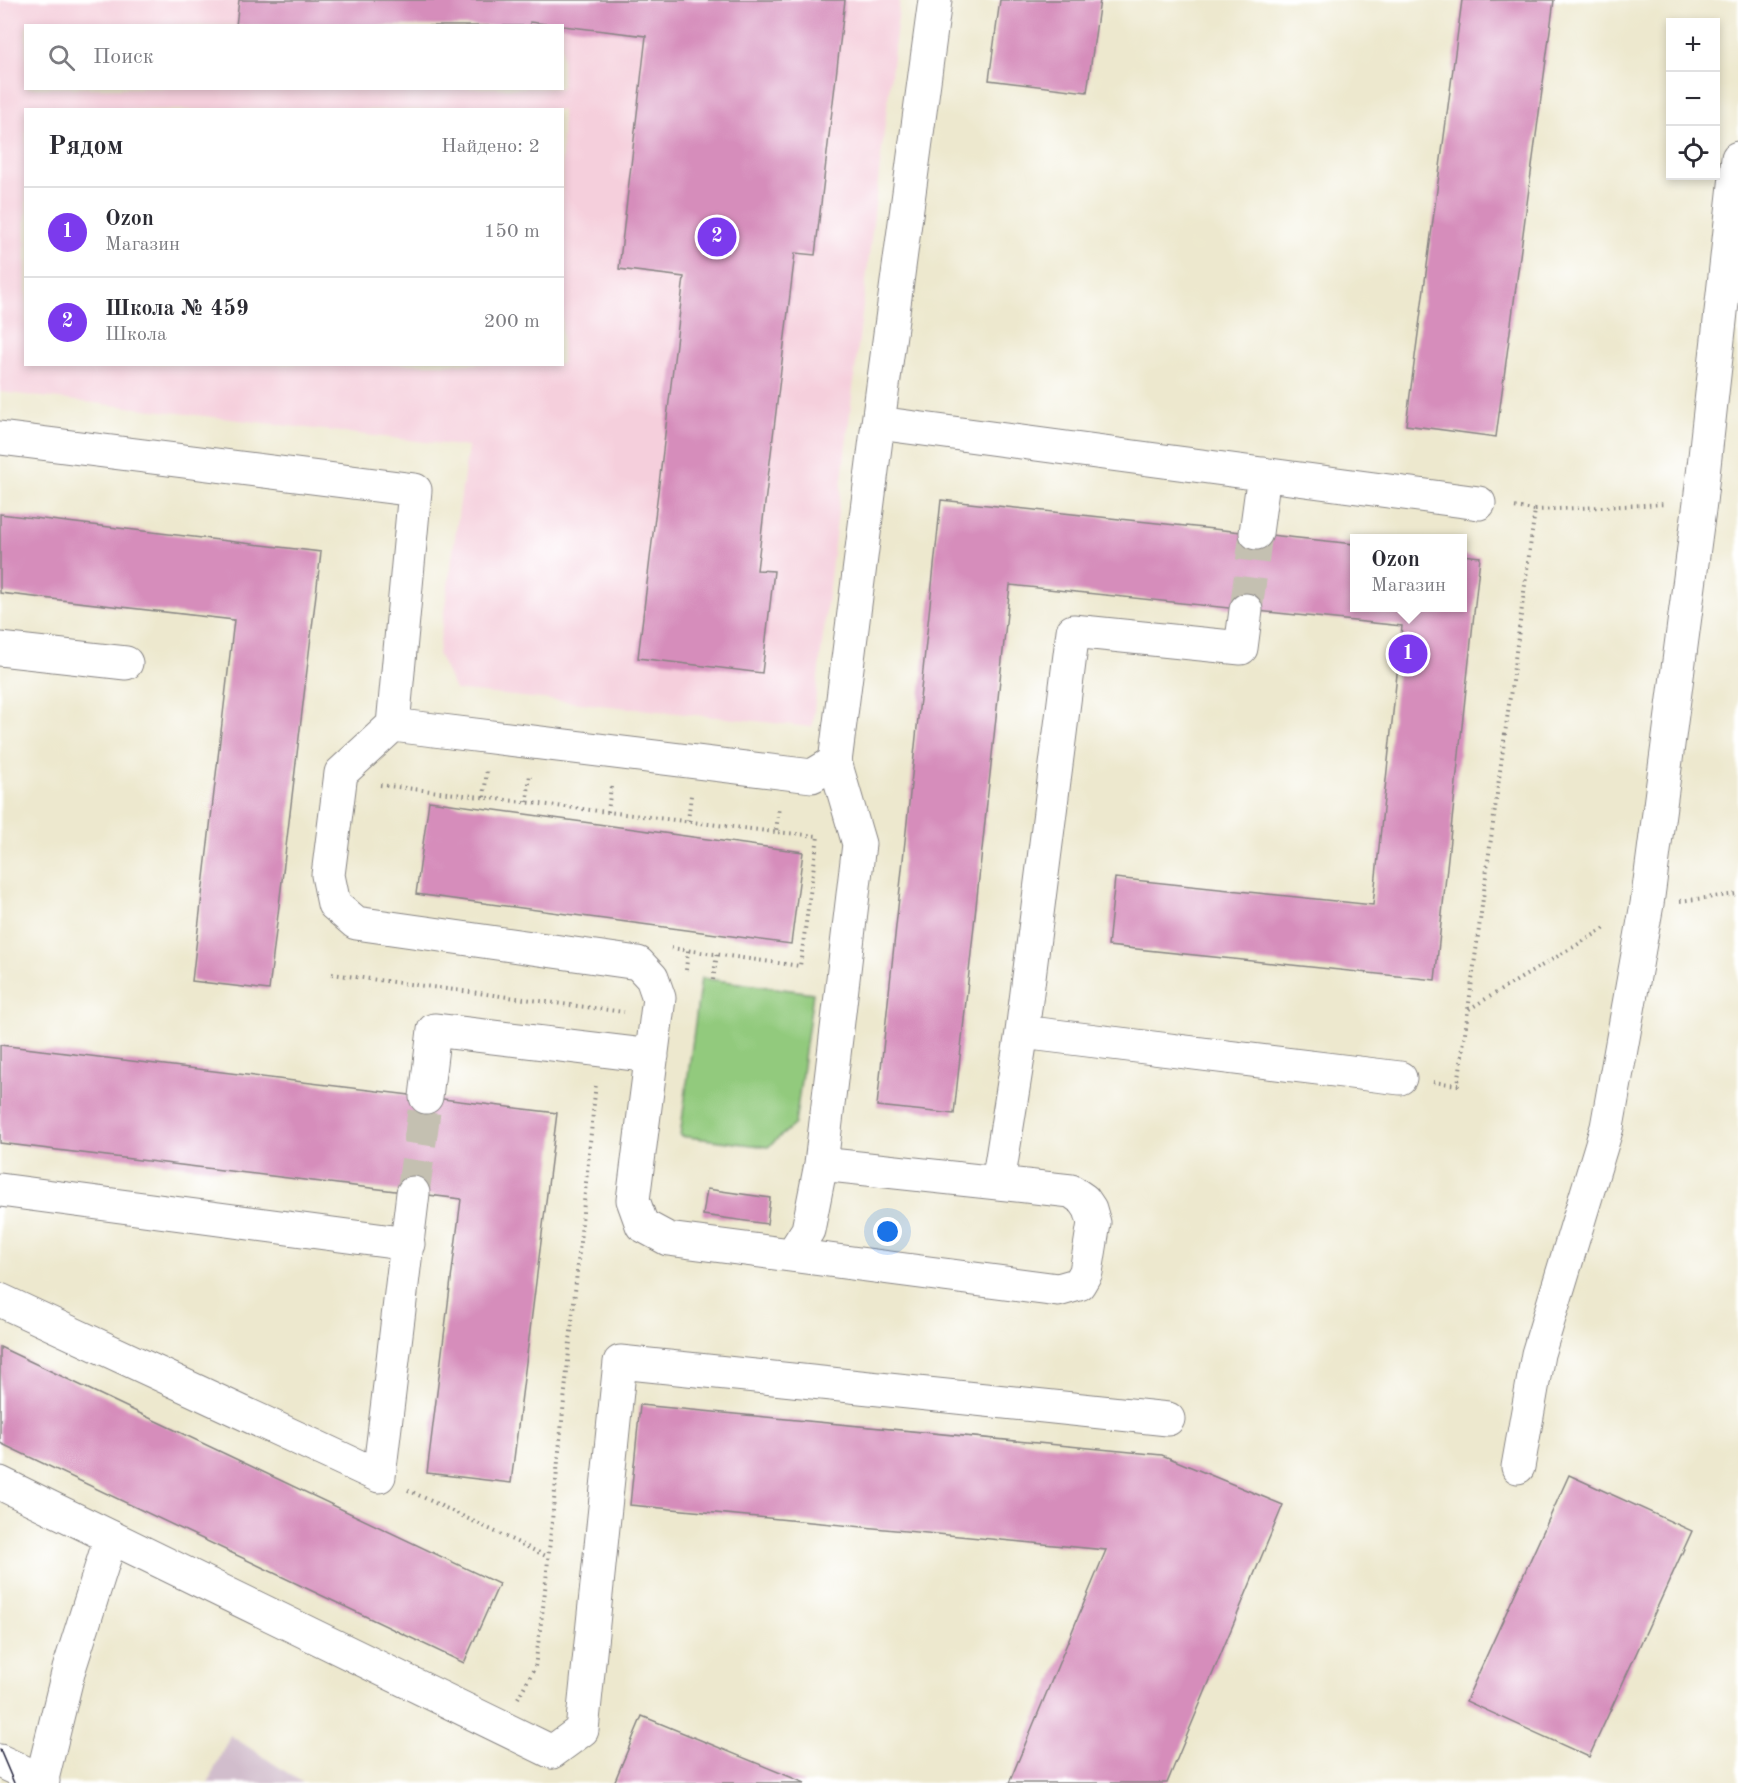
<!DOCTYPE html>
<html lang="ru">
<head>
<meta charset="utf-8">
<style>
	body { margin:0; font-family:"Old Standard TT",serif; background:#f2f2f3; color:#2b2b33 }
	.controls { position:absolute; right:18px; top:18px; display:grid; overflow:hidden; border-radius:0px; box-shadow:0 3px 9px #0003 }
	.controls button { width:54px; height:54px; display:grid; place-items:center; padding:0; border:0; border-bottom:2px solid #e1e1e2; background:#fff; color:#2b2b33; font:30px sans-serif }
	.you { position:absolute; left:888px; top:1232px; width:21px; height:21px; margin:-15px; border:4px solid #fff; border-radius:50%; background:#1a73e8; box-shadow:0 0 0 9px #1a73e833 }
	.badge { display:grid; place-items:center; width:39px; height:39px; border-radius:50%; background:#7c3aed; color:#fff; font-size:20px; font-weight:700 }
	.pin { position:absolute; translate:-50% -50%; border:3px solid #fff; box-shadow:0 2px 6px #0006 }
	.popup { position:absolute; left:1350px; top:534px; width:117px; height:78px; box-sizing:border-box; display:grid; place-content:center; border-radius:0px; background:#fff; filter:drop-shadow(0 2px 4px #0005); font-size:20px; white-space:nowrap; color:#7c7c81 }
	.popup b { font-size:22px; color:#2b2b33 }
	.popup::after { content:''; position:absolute; left:50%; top:100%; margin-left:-12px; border:12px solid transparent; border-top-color:#fff }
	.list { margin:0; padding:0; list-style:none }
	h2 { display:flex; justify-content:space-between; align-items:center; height:78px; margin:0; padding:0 24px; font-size:26px }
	h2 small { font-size:20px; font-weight:400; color:#7c7c81 }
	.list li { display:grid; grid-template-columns:39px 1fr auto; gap:18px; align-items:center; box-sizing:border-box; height:90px; padding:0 24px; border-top:2px solid #e1e1e2 }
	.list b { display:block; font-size:22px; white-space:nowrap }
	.list p { margin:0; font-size:20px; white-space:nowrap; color:#7c7c81 }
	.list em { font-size:20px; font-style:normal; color:#7c7c81 }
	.icon { flex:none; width:33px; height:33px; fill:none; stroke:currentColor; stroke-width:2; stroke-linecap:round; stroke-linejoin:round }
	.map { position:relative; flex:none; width:1738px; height:1783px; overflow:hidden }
	.search { position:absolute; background:#fff; box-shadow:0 3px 9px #0003; left:24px; top:24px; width:540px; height:66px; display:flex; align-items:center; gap:15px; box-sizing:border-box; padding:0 21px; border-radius:0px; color:#7c7c81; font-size:22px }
	.panel { position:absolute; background:#fff; box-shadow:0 3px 9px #0003; left:24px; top:108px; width:540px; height:258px; border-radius:0px }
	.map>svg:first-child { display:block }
	.built { fill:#f5cfdc; fill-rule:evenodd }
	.industrial { fill:#d1bdcc }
	.green { fill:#92ca7d; stroke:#5a765c; stroke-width:1.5 }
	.building { fill:#d68dbb }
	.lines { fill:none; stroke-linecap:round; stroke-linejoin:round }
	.minor-tunnel { stroke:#c4c0b1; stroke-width:33; stroke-dasharray:33 16; stroke-linecap:butt }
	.minor-casing { stroke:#888584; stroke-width:35 }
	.path { stroke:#888584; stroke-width:4; stroke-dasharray:1.5 4.5; stroke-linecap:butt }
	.minor { stroke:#fff; stroke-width:33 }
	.tram { stroke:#22223b; stroke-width:1.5 }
</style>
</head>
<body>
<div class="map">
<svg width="1738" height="1783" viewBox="0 0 1738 1783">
	<rect width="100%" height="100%" fill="#fff"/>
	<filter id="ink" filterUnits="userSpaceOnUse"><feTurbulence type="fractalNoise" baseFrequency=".0167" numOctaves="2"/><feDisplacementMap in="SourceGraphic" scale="12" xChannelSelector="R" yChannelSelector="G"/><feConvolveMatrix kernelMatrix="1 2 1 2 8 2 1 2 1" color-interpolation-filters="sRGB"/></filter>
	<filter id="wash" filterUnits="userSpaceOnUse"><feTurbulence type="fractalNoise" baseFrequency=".008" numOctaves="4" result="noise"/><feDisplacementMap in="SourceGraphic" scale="24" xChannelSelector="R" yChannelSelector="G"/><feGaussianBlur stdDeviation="1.35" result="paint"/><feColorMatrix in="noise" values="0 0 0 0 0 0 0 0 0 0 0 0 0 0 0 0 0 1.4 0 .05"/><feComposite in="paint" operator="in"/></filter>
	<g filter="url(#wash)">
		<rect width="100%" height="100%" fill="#ede8ce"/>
		<!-- built -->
		<path class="built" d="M0 0H900L812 727 455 690 438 654 468 447 0 392ZM26 26H562V88H26ZM26 110H562V364H26Z"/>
		<!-- industrial -->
		<path class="industrial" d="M230 1735 303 1783H208Z"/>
		<!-- green -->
		<path class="green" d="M701 978 813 993 795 1124 768 1147 680 1136Z"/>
		<g id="blocks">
			<!-- building -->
			<path class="building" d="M239 0H845L815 255 795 253 757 570 774 571 762 673 638 658 684 277 619 269 646 36 530 22V26H236Z
				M1000 0H1100L1087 92 989 80Z
				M1462 0H1554L1496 437 1406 425Z
				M941 500 1354 544V608H1462V555L1480 557 1435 980 1108 946 1115 878 1373 905 1402 626 1010 585 954 1114 877 1106Z
				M0 514 321 552 269 990 192 981 234 620 0 593Z
				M429 801 803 852 791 944 416 894Z
				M0 1045 557 1113 511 1483 427 1473 461 1199 0 1143Z
				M707 1189 770 1198 767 1224 703 1215Z
				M0 1347 499 1584 464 1663 0 1443Z
				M640 1405 1162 1455 1283 1505 1167 1783H1009L1106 1550 630 1505Z
				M1569 1475 1692 1531 1589 1757 1466 1701Z
				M642 1716 805 1783H614Z"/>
		</g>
	</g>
	<g filter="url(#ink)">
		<use href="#blocks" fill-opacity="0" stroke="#888584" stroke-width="1.5"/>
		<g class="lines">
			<!-- minor-tunnel -->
			<path class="minor-tunnel" d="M1246 610 1256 533
				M413 1193 426 1097"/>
			<defs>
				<path id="minor" d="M878 423 1479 503
					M0 438 415 490 393 725 812 776 835 762 878 423 935 0
					M1256 533 1264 474
					M0 649 126 663
					M393 725 341 773 328 875 334 904 356 923 638 963 652 978 659 998 633 1200 642 1225 668 1239 1058 1290 1079 1284 1086 1272 1094 1223 1090 1209 1084 1200 1071 1191 998 1183
					M835 762 859 844 821 1164 998 1183 1022 1032 1073 631 1241 648 1246 610
					M1022 1032 1400 1078
					M426 1097 434 1030 652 1056
					M0 1190 408 1244
					M792 1255 808 1230 821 1164
					M0 1300 379 1476 413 1193
					M1518 1467 1538 1354 1607 1127 1647 904 1700 502 1738 158
					M0 1483 552 1752 582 1730 620 1362 1168 1419
					M0 1761 43 1781
					M41 1783 69 1669 111 1537"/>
			</defs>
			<!-- minor casing -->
			<use href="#minor" class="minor-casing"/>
			<!-- path -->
			<path class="path" d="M1535 510 1666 504
				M380 785 776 832
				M484 797 487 769
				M527 802 530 774
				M608 812 611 786
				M688 821 691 795
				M1680 901 1738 894
				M671 948 800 966 818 836 776 832 779 806
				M686 970 688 950
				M332 974 624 1012
				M713 980 717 954
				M1469 1009 1607 927
				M1433 1082 1458 1085 1535 510 1513 507
				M408 1490 548 1557
				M518 1698 535 1667 544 1600 596 1083"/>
			<!-- minor -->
			<use href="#minor" class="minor"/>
			<!-- tram -->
			<path class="tram" d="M0 1750 14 1783"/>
		</g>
	</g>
</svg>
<div class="controls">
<button>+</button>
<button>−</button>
<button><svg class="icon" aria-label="locate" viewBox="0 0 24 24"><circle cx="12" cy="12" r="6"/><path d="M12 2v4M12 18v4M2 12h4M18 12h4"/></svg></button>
</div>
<div class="you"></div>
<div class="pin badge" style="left:1408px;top:654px">1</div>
<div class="popup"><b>Ozon</b>Магазин</div>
<div class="pin badge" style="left:717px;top:237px">2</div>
<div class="search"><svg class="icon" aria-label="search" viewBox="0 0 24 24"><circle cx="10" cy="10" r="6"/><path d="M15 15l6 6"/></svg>Поиск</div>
<section class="panel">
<h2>Рядом<small>Найдено: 2</small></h2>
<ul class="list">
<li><span class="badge">1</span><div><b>Ozon</b><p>Магазин</p></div><em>150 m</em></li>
<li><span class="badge">2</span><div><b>Школа № 459</b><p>Школа</p></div><em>200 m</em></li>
</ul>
</section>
</div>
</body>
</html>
